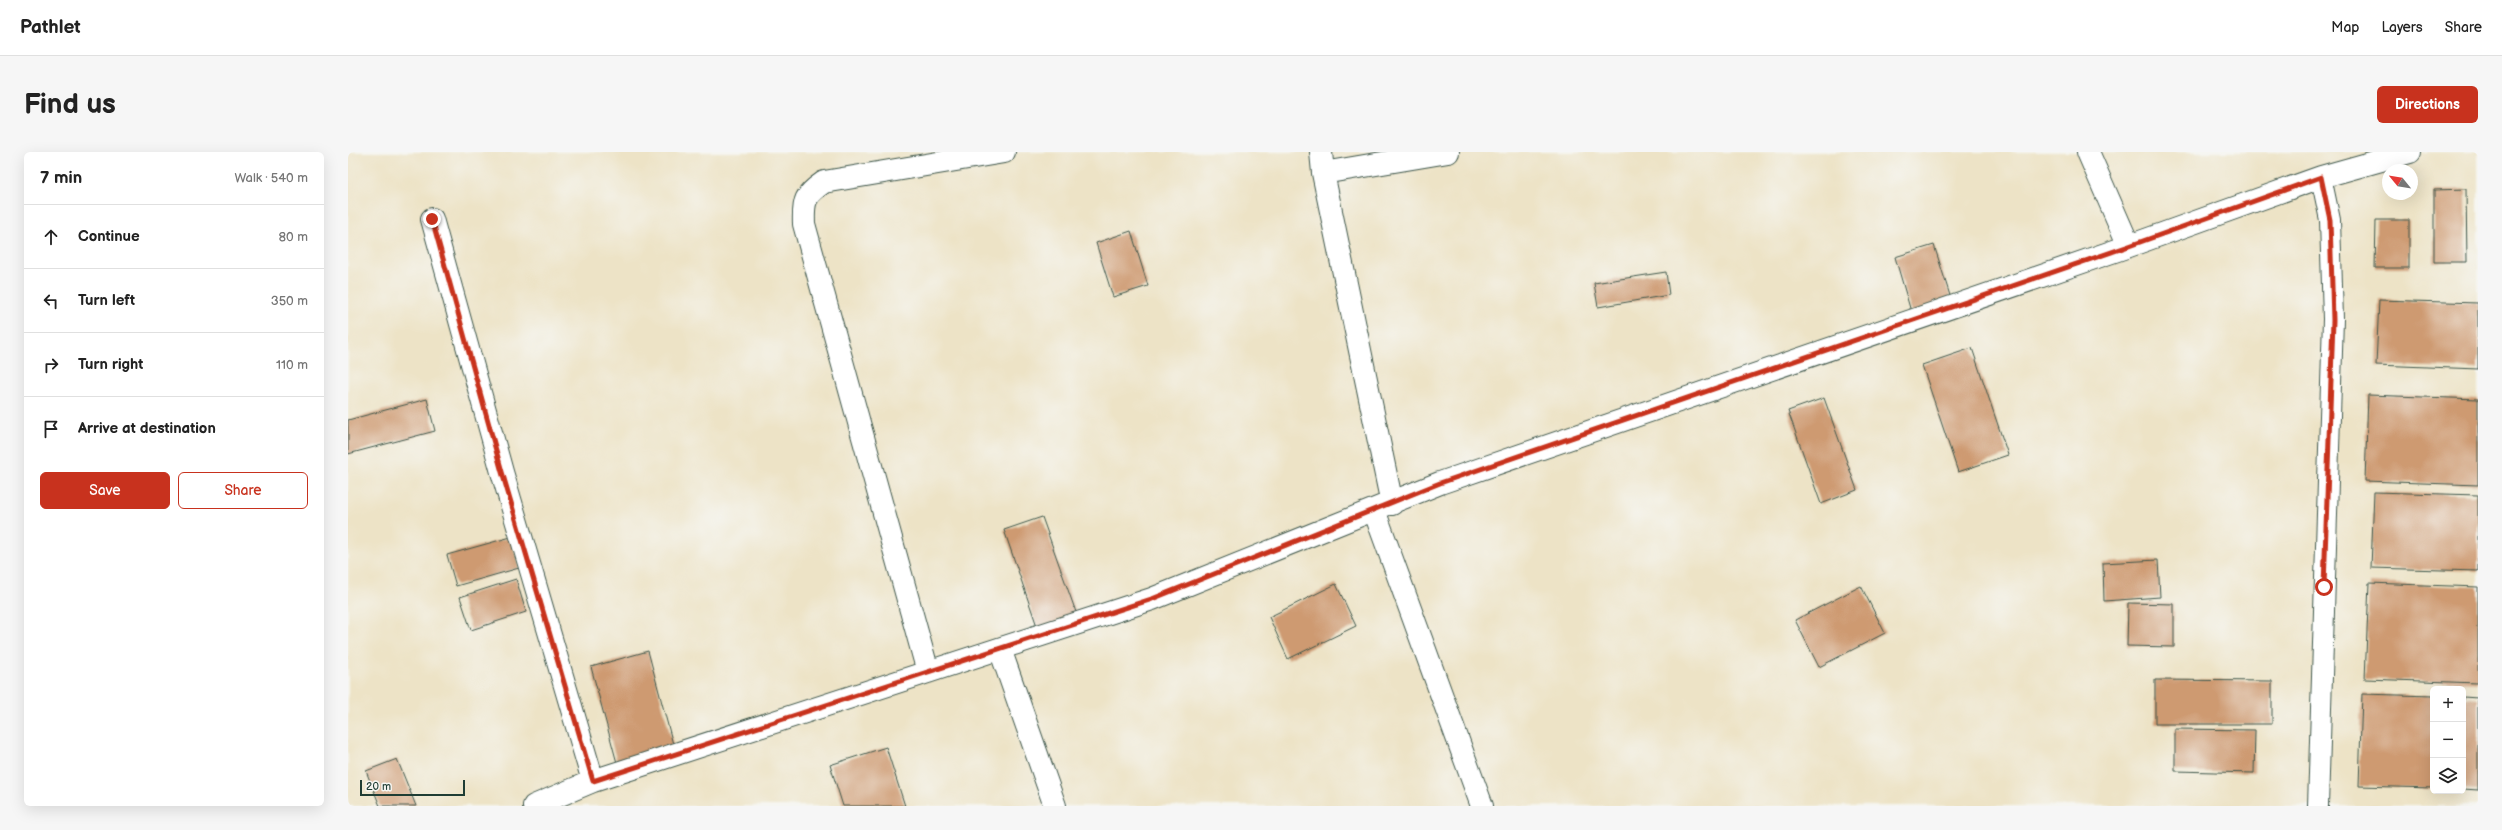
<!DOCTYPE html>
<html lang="en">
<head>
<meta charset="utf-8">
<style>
	body { margin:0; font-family:"Balsamiq Sans",sans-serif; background:#f6f6f6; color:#222 }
	.controls { position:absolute; right:12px; bottom:12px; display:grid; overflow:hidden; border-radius:6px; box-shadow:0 4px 16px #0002 }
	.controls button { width:36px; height:36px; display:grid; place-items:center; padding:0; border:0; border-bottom:1px solid #e0e0e0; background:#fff; color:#222; font:20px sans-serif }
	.compass { position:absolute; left:2034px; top:12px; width:36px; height:36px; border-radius:50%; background:#fff; box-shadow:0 4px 16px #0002; rotate:300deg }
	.scale { position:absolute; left:12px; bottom:10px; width:105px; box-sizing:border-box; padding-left:4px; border:2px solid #1f3d34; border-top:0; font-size:11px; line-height:14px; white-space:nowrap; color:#1f3d34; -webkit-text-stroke:3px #f6f6f2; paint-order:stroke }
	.stop { position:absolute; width:12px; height:12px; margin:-9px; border:3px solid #c8321e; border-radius:50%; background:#fff }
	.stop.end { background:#c8321e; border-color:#fff; box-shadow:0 1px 4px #0008 }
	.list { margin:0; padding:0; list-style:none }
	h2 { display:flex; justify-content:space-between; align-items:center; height:52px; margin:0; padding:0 16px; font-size:17px }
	h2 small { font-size:13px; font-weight:400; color:#767676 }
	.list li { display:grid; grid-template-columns:26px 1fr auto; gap:12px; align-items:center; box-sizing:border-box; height:64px; padding:0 16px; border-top:1px solid #e0e0e0 }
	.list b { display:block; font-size:15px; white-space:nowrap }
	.list em { font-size:13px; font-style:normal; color:#767676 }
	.actions { display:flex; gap:8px; padding:12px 16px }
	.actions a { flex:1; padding:9px 0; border:1px solid #c8321e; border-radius:6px; text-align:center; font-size:14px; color:#c8321e }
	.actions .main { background:#c8321e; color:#fff }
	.icon { flex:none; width:22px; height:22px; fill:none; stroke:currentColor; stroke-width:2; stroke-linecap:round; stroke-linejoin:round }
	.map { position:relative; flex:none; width:2130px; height:654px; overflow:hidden; border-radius:6px }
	header { display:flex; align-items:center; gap:24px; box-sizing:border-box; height:56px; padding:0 20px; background:#fff; border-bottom:1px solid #e0e0e0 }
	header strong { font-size:19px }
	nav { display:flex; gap:22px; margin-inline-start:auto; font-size:14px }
	.intro { display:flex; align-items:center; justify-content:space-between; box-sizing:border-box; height:96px; padding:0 24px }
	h1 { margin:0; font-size:28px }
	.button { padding:10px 18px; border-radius:6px; background:#c8321e; color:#fff; font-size:14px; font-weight:700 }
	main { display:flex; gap:24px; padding:0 24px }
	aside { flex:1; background:#fff; border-radius:6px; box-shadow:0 4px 16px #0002 }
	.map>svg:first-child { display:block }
	.building { fill:#ce9a71 }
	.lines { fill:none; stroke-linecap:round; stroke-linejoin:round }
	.lane-casing { stroke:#3e564a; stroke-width:22 }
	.street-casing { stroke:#3e564a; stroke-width:24 }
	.lane { stroke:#fff; stroke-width:20 }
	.street { stroke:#fff; stroke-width:22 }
	.route { stroke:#c8321e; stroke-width:5 }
</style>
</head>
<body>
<header>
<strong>Pathlet</strong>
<nav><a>Map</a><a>Layers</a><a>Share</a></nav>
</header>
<div class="intro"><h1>Find us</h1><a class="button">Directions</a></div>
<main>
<aside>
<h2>7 min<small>Walk · 540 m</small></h2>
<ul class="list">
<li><svg class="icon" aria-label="ahead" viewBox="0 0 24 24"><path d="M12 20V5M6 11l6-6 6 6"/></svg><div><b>Continue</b></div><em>80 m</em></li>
<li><svg class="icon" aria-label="left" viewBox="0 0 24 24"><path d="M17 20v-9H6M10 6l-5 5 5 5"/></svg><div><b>Turn left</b></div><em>350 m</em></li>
<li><svg class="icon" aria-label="right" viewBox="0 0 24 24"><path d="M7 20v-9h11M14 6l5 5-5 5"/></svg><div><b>Turn right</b></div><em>110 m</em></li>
<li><svg class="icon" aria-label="arrive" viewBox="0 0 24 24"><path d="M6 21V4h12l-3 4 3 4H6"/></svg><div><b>Arrive at destination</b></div></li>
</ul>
<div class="actions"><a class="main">Save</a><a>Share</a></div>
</aside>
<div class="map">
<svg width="2130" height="654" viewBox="0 0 2130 654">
	<rect width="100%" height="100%" fill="#f6f6f2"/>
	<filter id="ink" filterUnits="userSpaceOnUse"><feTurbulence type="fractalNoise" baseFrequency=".025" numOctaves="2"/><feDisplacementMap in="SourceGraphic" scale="8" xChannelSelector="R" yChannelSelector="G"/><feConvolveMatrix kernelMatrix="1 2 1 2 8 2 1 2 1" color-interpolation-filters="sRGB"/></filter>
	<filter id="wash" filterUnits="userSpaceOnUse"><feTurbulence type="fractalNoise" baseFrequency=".012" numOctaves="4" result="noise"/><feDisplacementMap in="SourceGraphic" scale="16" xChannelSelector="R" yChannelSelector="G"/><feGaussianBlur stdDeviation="0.9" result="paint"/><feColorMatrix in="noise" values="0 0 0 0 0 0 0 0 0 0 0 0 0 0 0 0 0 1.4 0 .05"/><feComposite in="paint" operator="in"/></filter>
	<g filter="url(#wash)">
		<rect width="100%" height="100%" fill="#ede3c6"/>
		<g id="blocks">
			<!-- building -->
			<path class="building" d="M2118 37 2119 110H2086V38Z
				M2028 68H2061V116H2027Z
				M783 79 800 134 765 145 748 91Z
				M1586 93 1604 150 1564 163 1547 105Z
				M1318 120 1321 143 1250 155 1246 131Z
				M2031 148 2130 151V217L2028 213Z
				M1624 196 1660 303 1610 320 1574 213Z
				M2020 243 2130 247V333L2017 329Z
				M1476 246 1509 338 1473 352 1440 259Z
				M79 247 87 279 0 302V268Z
				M2026 340 2130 343V419L2023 416Z
				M694 365 729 463 690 477 656 378Z
				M163 385 171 416 108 434 99 403Z
				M1810 408 1812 445 1756 449 1755 411Z
				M168 427 178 460 123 478 112 445Z
				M2021 431 2130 435V531L2017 527Z
				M988 432 1008 474 940 507 921 465Z
				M1513 434 1537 481 1471 515 1447 468Z
				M1780 451 1826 452V495L1779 494Z
				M300 499 326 596 269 611 243 515Z
				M1807 528 1924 529V572H1807Z
				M2014 542 2085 544V636L2011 634Z
				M2115 545 2130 546V638L2115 637Z
				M1827 577 1907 578 1906 621 1827 619Z
				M538 595 557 654H495L482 613Z
				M49 607 68 654H32L18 619Z"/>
		</g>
	</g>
	<g filter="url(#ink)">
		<use href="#blocks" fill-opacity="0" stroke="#3e564a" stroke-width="1"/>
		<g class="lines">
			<defs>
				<path id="lane" d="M1970 654 1985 167 1982 68 1973 25"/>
				<path id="street" d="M973 0 975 21 1044 352
					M1740 0 1781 94
					M975 21 1100 0
					M84 67 154 320 245 629
					M1026 358 1134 654
					M652 497 707 654
					M580 520 456 72C455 48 457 43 476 30L656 0
					M186 654 245 629 804 447 1092 331 1781 94 1973 25 2062 0"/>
			</defs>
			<!-- lane casing -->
			<use href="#lane" class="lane-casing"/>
			<!-- street casing -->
			<use href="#street" class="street-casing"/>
			<!-- lane -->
			<use href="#lane" class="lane"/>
			<!-- street -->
			<use href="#street" class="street"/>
		</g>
	</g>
	<g class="lines" filter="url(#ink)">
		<!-- route -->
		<path class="route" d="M84 67 154 320 245 629 804 447 1092 331 1781 94 1973 25 1982 68 1985 168 1976 435"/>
	</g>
</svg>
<div class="controls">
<button>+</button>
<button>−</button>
<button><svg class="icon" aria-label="layers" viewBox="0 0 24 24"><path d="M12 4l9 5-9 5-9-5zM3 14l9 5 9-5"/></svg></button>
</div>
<svg class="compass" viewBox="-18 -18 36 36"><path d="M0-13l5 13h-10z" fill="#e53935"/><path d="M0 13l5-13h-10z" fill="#767676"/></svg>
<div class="scale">20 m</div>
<div class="stop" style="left:1976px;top:435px"></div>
<div class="stop end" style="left:84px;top:67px"></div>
</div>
</main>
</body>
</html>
